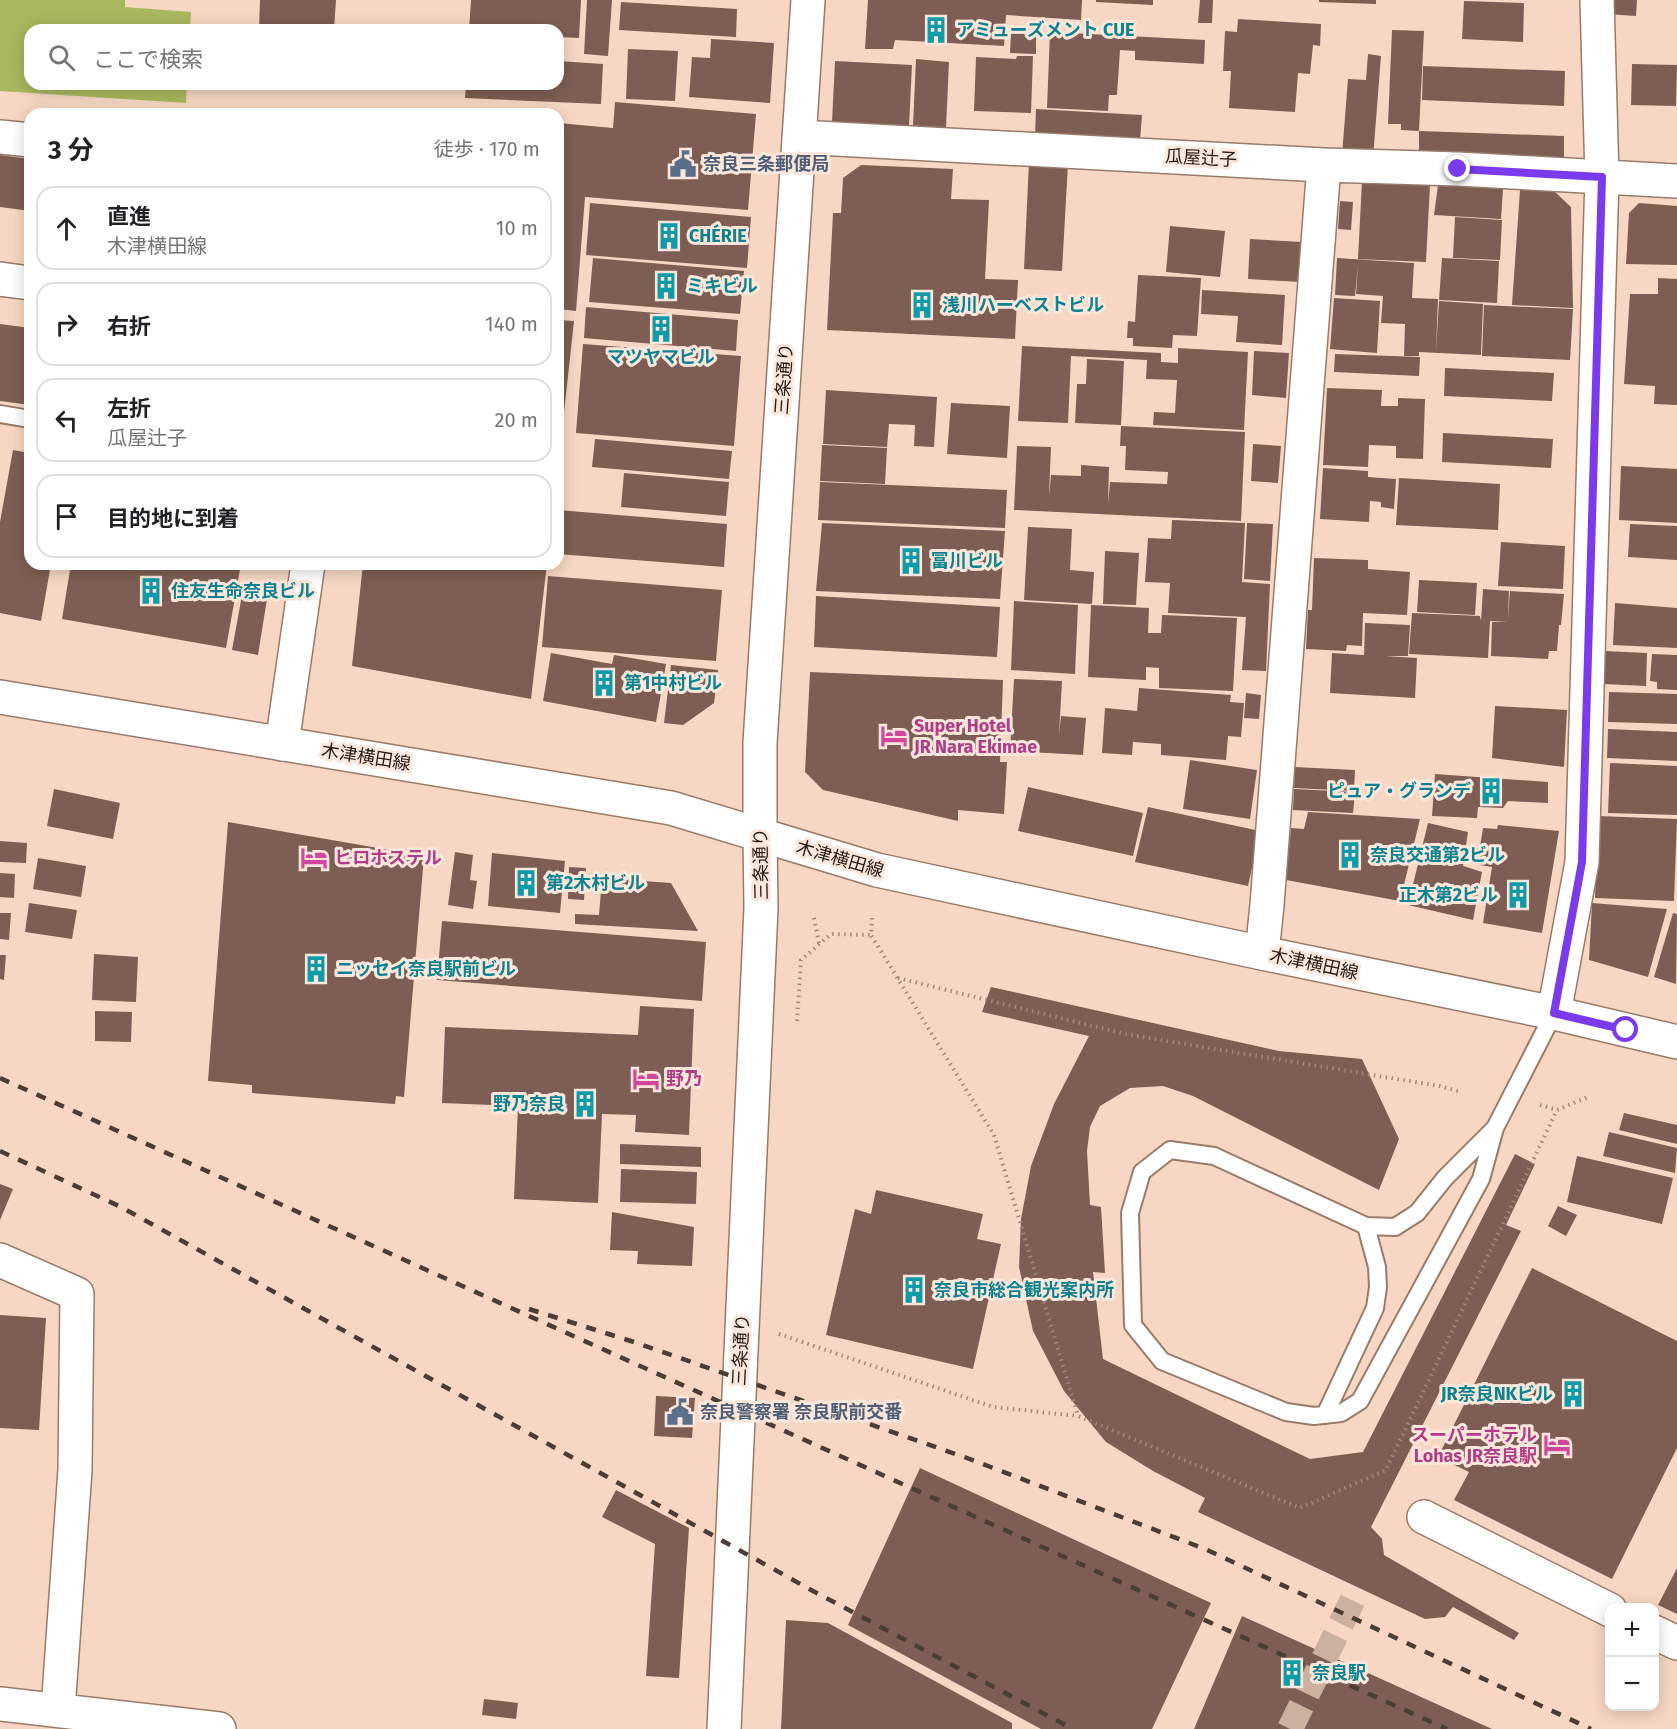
<!DOCTYPE html>
<html lang="ja">
<head>
<meta charset="utf-8">
<style>
	body { margin:0; font-family:"Fira Sans","Noto Sans JP",sans-serif; background:#f6f6f6; color:#202124 }
	.controls { position:absolute; right:18px; bottom:18px; display:grid; overflow:hidden; border-radius:12px; box-shadow:0 3px 15px #0003 }
	.controls button { width:54px; height:54px; display:grid; place-items:center; padding:0; border:0; border-bottom:2px solid #e0e0e0; background:#fff; color:#202124; font:30px sans-serif }
	.stop { position:absolute; width:18px; height:18px; margin:-14px; border:4px solid #7c3aed; border-radius:50%; background:#fff }
	.stop.end { background:#7c3aed; border-color:#fff; box-shadow:0 2px 6px #0008 }
	.list { margin:0; padding:0; list-style:none }
	h2 { display:flex; justify-content:space-between; align-items:center; height:78px; margin:0; padding:0 24px; font-size:26px }
	h2 small { font-size:20px; font-weight:400; color:#757577 }
	.list li { display:grid; grid-template-columns:39px 1fr auto; gap:18px; align-items:center; box-sizing:border-box; height:84px; margin:0 12px 12px; padding:0 12px; border:2px solid #e0e0e0; border-radius:18px }
	.list b { display:block; font-size:22px; white-space:nowrap }
	.list p { margin:0; font-size:20px; white-space:nowrap; color:#757577 }
	.list em { font-size:20px; font-style:normal; color:#757577 }
	.icon { flex:none; width:33px; height:33px; fill:none; stroke:currentColor; stroke-width:2; stroke-linecap:round; stroke-linejoin:round }
	.map { position:relative; flex:none; width:1677px; height:1729px; overflow:hidden }
	.search { position:absolute; background:#fff; box-shadow:0 3px 15px #0003; left:24px; top:24px; width:540px; height:66px; display:flex; align-items:center; gap:15px; box-sizing:border-box; padding:0 21px; border-radius:18px; color:#757577; font-size:22px }
	.panel { position:absolute; background:#fff; box-shadow:0 3px 15px #0003; left:24px; top:108px; width:540px; height:462px; border-radius:18px }
	.map>svg:first-child { display:block }
	.green { fill:#a9b85e }
	.building { fill:#7e5e54 }
	.lines { fill:none; stroke-linecap:round; stroke-linejoin:round }
	.pedestrian-tunnel { stroke:#cdb1a0; stroke-width:26; stroke-dasharray:26 13; stroke-linecap:butt }
	.service-casing { stroke:#987b69; stroke-width:20 }
	.minor-casing { stroke:#987b69; stroke-width:36 }
	.tertiary-casing { stroke:#987b69; stroke-width:36 }
	.secondary-casing { stroke:#987b69; stroke-width:36 }
	.path { stroke:#a0897a; stroke-width:4; stroke-dasharray:1.5 4.5; stroke-linecap:butt }
	.service { stroke:#fff; stroke-width:16 }
	.minor { stroke:#fff; stroke-width:33 }
	.tertiary { stroke:#fff; stroke-width:33 }
	.secondary { stroke:#fff; stroke-width:33 }
	.rail { stroke:#4c3d34; stroke-width:4.5; stroke-dasharray:10 10; stroke-linecap:butt }
	.route { stroke:#7c3aed; stroke-width:8 }
	.labels { text-anchor:middle; dominant-baseline:central; stroke-width:6; stroke-linejoin:round; paint-order:stroke }
	.culture-label { font-size:18px; font-weight:bold; fill:#0d838f; stroke:#fbe7db; text-anchor:start }
	.street-label { font-size:18px; fill:#261b14; stroke:#fbe7db }
	.service-label { font-size:18px; font-weight:bold; fill:#4e5e75; stroke:#fbe7db; text-anchor:start }
	.hotel-label { font-size:18px; font-weight:bold; fill:#b23c85; stroke:#fbe7db; text-anchor:start }
</style>
</head>
<body>
<div class="map">
<svg width="1677" height="1729" viewBox="0 0 1677 1729">
	<rect width="100%" height="100%" fill="#f7d7c3"/>
	<!-- green -->
	<path class="green" d="M0 0H125V7L191 12 190 30H30V84H187L186 103 0 91Z"/>
	<!-- building -->
	<path class="building" d="M260 0H336L334 30H259Z
		M471 0H581L579 38 558 37V30H469Z
		M587 0H612L608 56 584 54Z
		M868 0H1082L1081 20 1006 15 1004 46 895 40 893 49H865Z
		M1096 0H1153V5L1096 2Z
		M1200 0H1213L1212 23H1198Z
		M1319 0H1376V4L1319 2Z
		M1606 0H1637L1636 16 1606 14Z
		M1464 1 1524 3 1523 42 1462 39Z
		M621 2 737 9 736 37 619 30Z
		M1238 19 1321 24 1320 46 1313 45 1310 74 1298 73 1295 112 1229 108 1231 71H1223L1225 31 1237 32Z
		M1392 30 1424 31 1419 131 1401 130V124H1388Z
		M1050 32 1205 40 1204 64 1135 60V51L1120 50 1117 95H1109L1108 111 1047 108Z
		M1011 33 1036 34V54L1010 53Z
		M711 39 774 43 770 103 689 97 692 57 710 58Z
		M628 49 678 51 675 101 626 99Z
		M1368 54 1381 56 1373 158 1342 155 1348 79 1366 80Z
		M1017 56H1033L1031 113 974 111 976 57 1016 59Z
		M916 59 949 62 946 128 913 126Z
		M558 61 603 64 601 104 465 98 466 84H558Z
		M835 61 912 65 909 126 832 122Z
		M1632 64 1677 65 1676 106 1631 105Z
		M1423 66 1565 71 1564 106 1422 100Z
		M615 102 756 114 748 210 585 197 576 311 558 309V123L613 128Z
		M1036 109 1142 115 1140 141 1035 135Z
		M1419 131 1564 136V158L1419 154Z
		M0 155 30 159V211L0 207Z
		M1029 162 1068 164 1062 271 1024 269Z
		M861 165 953 169 951 199 989 200 985 279 1018 280 1015 339 827 330 833 213H841L843 178Z
		M1362 181 1430 185 1426 262 1358 259Z
		M1438 185 1503 189 1501 219 1434 215Z
		M1520 190 1554 191 1571 207 1573 308 1512 305Z
		M1340 201 1353 202 1351 230 1338 229Z
		M590 203 751 217 747 268 586 255Z
		M1639 203 1677 206V265L1626 264 1629 213Z
		M1455 217 1502 220 1500 260 1453 258Z
		M1170 226 1225 231 1220 277 1166 272Z
		M1250 239 1302 242 1300 282 1248 279Z
		M593 258 744 271 740 314 589 302Z
		M1337 258 1414 263 1412 298 1438 299 1436 351 1439 301 1483 304 1481 355 1419 352V356H1404L1405 324 1381 323 1383 296 1356 294 1358 265 1355 296 1335 295Z
		M1442 258 1499 261 1497 303 1439 300Z
		M1138 275 1201 278 1197 336 1173 335 1172 348 1133 346V338H1127L1128 321 1135 322Z
		M1658 278 1677 279V405L1654 404 1655 386 1624 384 1630 294H1658Z
		M1202 290 1285 295 1282 345 1236 342 1238 316 1201 314Z
		M1334 298 1380 301 1377 353 1330 349Z
		M1484 305 1573 309 1570 360 1482 356Z
		M586 307 738 320 736 351 584 338Z
		M558 320 574 321 560 449H558Z
		M0 324 30 328V405L0 401Z
		M583 344 741 356 734 446 576 433Z
		M1022 346 1161 353V362L1178 363V348L1248 352 1244 430 1153 425 1154 412 1175 413 1177 380 1146 379 1147 360 1071 356 1068 423 1018 421Z
		M1254 351 1289 353 1286 398 1252 395Z
		M1335 354 1420 357 1419 376 1334 372Z
		M1087 359 1124 361 1121 425 1075 423 1077 384H1086Z
		M1445 368 1554 373 1552 401 1444 396Z
		M1327 388 1382 390 1381 406H1398V398L1425 399 1423 459 1396 458V446L1369 445 1368 467 1323 465Z
		M826 390 937 397 934 447 914 446 915 425 889 424 887 447 823 444Z
		M951 403 1010 406 1007 458 947 454Z
		M1121 426 1245 432 1241 521 1014 510 1017 446 1051 447 1049 496 1051 475 1081 476V465L1109 467 1108 504 1110 482 1167 484 1168 472 1125 470 1126 446H1120Z
		M1443 433 1553 439 1551 468 1442 462Z
		M595 439 732 451 729 479 592 467Z
		M1253 444 1281 446 1278 483 1251 481Z
		M822 445 887 448 885 484 820 481Z
		M13 450 30 453V564H51L41 621 0 613V522Z
		M1621 466 1677 469V523L1619 520Z
		M1323 468 1368 471V477L1396 479 1394 509 1381 507V502L1370 501 1369 522 1320 519Z
		M624 473 729 482 726 516 621 507Z
		M1399 478 1500 484 1498 530 1396 525Z
		M820 482 1007 490 1005 528 818 520Z
		M558 510 727 524 724 567 558 554Z
		M1172 520 1245 523 1242 582 1270 584 1266 671 1242 670 1246 617 1168 613 1170 583 1145 582 1148 538 1171 539Z
		M822 523 1005 531 1000 599 816 591Z
		M1247 523 1273 524 1270 581 1244 579Z
		M1630 524 1677 526V560L1628 557Z
		M1028 527 1072 529 1070 570 1094 572 1092 604 1024 600Z
		M1501 542 1565 546 1563 589 1498 586Z
		M1105 551 1139 553 1136 605 1103 604Z
		M1314 558 1368 560V569L1410 572 1407 615 1363 613 1362 646 1347 645 1346 651 1306 649 1308 610H1312Z
		M71 564H241L226 648 62 619Z
		M363 564H547L531 699 352 666Z
		M548 576 722 590 716 661 542 647Z
		M1419 580 1477 583 1475 615 1417 612Z
		M1483 589 1509 591 1508 618 1510 591 1564 594 1561 625H1559L1557 651H1549L1548 659 1491 656 1492 622H1508L1490 621 1488 658 1409 654 1412 613 1480 616 1481 621Z
		M242 595 267 599 258 655 232 650Z
		M816 596 1000 607 997 657 814 647Z
		M1014 601 1078 605 1075 674 1011 670Z
		M1615 603 1677 608V648L1613 645Z
		M1091 605 1149 608 1148 633H1161L1162 615 1237 618 1233 691 1159 688V668L1146 667V680L1088 677Z
		M1365 623 1410 625 1408 656H1385L1417 658 1415 698 1330 693 1332 653 1364 655Z
		M1605 651 1647 653 1646 686 1604 684Z
		M551 653 612 664 614 655 666 664 656 722 543 701Z
		M1652 654 1677 655V690L1657 689V682L1650 681Z
		M671 665 718 670 714 703 683 725 664 723Z
		M810 672 1003 680 1000 762H1007L1004 814 958 810V821L823 790 805 772Z
		M1014 679 1062 681 1059 735 1061 716 1086 718 1083 755 1010 751Z
		M1139 688 1231 695 1230 702 1244 703 1241 737 1228 736 1226 760 1161 755V744L1133 742 1132 755 1102 753 1105 708 1137 711Z
		M1609 692 1677 694V724L1608 722Z
		M1246 693 1261 695 1259 719 1244 718Z
		M1495 706 1567 710 1564 767 1492 758Z
		M1608 729 1677 732V761L1607 758Z
		M1190 760 1257 770 1250 819 1183 809Z
		M1610 763 1677 766V815L1608 813Z
		M1295 767 1355 770 1354 791 1294 788Z
		M1435 774 1548 782V803L1508 801 1503 808 1478 807 1477 818 1432 816Z
		M1028 787 1143 813 1133 856 1018 831Z
		M54 789 120 803 113 839 47 826Z
		M1294 789 1355 792 1353 813 1293 810Z
		M1148 807 1260 831 1248 886 1135 862Z
		M1308 812 1420 819 1400 901 1286 880 1291 828 1304 829Z
		M1598 816 1677 819 1674 901 1595 898Z
		M228 822 424 856 404 1097 396 1096 395 1104 252 1093V1085L208 1081Z
		M1428 823 1468 832 1463 866 1482 872 1473 920 1408 905Z
		M1498 825 1559 831 1542 933 1483 923 1492 867 1474 864 1476 847H1480L1483 828 1497 829Z
		M0 841 27 843 26 863 0 862Z
		M455 852 473 855 470 880 477 881 473 909 448 905Z
		M492 853 565 861 560 913 488 906Z
		M38 858 86 866 81 897 33 889Z
		M569 867 586 868 584 900 568 899Z
		M0 873 15 874 14 898 0 897Z
		M602 878 671 883 698 931 575 924V914L599 915Z
		M29 903 77 910 72 939 25 932Z
		M1592 903 1667 909 1648 977 1589 960Z
		M0 913H11L9 940 0 939Z
		M1673 913 1677 914 1676 984 1654 977Z
		M442 921 706 942 702 1001 437 980Z
		M94 954 138 957 136 1002 92 1000Z
		M0 955H6L4 980 0 979Z
		M991 987 1279 1051 1362 1059 1399 1139 1379 1190 1193 1096 1163 1086 1130 1088 1100 1106 1090 1127 1087 1151 1090 1205 1101 1207 1105 1273 1093 1272 1103 1359 1310 1459 1363 1452 1515 1154 1535 1164 1506 1225 1521 1231 1371 1527 1382 1539 1384 1555 1519 1633 1514 1640 1453 1607 1445 1617 1425 1619 1198 1512 1205 1498 1153 1471 1106 1442 1064 1391 1033 1331 1019 1267 1021 1219 1031 1166 1054 1104 1089 1036 982 1012Z
		M640 1006 694 1009 689 1135 635 1132 636 1115 602 1114 598 1203 514 1199 518 1106 442 1103 445 1027 638 1035Z
		M95 1011 132 1012 131 1042 95 1041Z
		M1624 1113 1677 1125V1144L1619 1130Z
		M1609 1132 1677 1148 1675 1173 1603 1156Z
		M620 1144 701 1147V1167L620 1164Z
		M1577 1156 1673 1178 1662 1224 1567 1202Z
		M621 1169 697 1172 696 1204 620 1202Z
		M0 1184 13 1189 0 1220Z
		M876 1190 983 1214 977 1239 1001 1244 973 1369 826 1335 855 1209 871 1214Z
		M1558 1206 1577 1215 1566 1236 1548 1226Z
		M612 1212 694 1227 692 1266 637 1264 638 1251 610 1250Z
		M1532 1268 1677 1341V1448L1612 1579 1454 1500 1469 1472 1438 1457Z
		M0 1315 46 1318 39 1430 0 1428Z
		M656 1396 695 1398 692 1438 654 1436Z
		M920 1468 1211 1603 1152 1729H1041L848 1625Z
		M616 1490 689 1528 679 1678 646 1676 655 1544 602 1517Z
		M1677 1568V1614L1658 1605Z
		M1242 1616 1492 1729H1194Z
		M786 1620 828 1623 1012 1723V1729H781Z
		M484 1699 518 1703 516 1719 482 1715Z"/>
	<g class="lines">
		<!-- pedestrian-tunnel -->
		<path class="pedestrian-tunnel" d="M1290 1729 1355 1595"/>
		<defs>
			<path id="service" d="M0 414 30 419
				M1495 1128 1445 1178 1417 1213 1395 1227 1366 1226 1214 1156 1170 1150 1142 1172 1130 1213 1133 1325 1162 1361 1286 1412 1314 1416 1341 1413 1360 1401 1481 1179 1495 1128 1554 1013
				M1325 1415 1375 1308 1378 1287 1377 1267 1366 1226"/>
			<path id="minor" d="M0 137 30 140
				M799 137 1324 165 1458 169 1677 181
				M0 279 30 283
				M282 744 308 564
				M760 836V743L808 0
				M1262 953 1267 905 1324 165
				M1554 1013 1582 862 1602 177 1597 0
				M0 1260 77 1294 75 1470 58 1710
				M1424 1517 1610 1610
				M1654 1632 1677 1643
				M0 1704 219 1729"/>
			<path id="tertiary" d="M724 1729 761 908 760 836"/>
			<path id="secondary" d="M0 697 671 808 877 870 1262 953 1554 1013 1677 1042"/>
		</defs>
		<!-- service casing -->
		<use href="#service" class="service-casing"/>
		<!-- minor casing -->
		<use href="#minor" class="minor-casing"/>
		<!-- tertiary casing -->
		<use href="#tertiary" class="tertiary-casing"/>
		<!-- secondary casing -->
		<use href="#secondary" class="secondary-casing"/>
		<!-- path -->
		<path class="path" d="M814 918 819 943
			M872 918 871 935 994 1135 1078 1416 1300 1508 1386 1470 1557 1110
			M898 978 1125 1034 1439 1086 1458 1091
			M797 1021 801 960 831 934 871 935
			M1540 1105 1557 1110 1588 1097
			M779 1334 993 1407 1078 1416"/>
		<!-- service -->
		<use href="#service" class="service"/>
		<!-- minor -->
		<use href="#minor" class="minor"/>
		<!-- tertiary -->
		<use href="#tertiary" class="tertiary"/>
		<!-- secondary -->
		<use href="#secondary" class="secondary"/>
		<!-- rail -->
		<path class="rail" d="M0 1078 1447 1729
			M0 1151 121 1207 813 1591 1073 1729
			M529 1309 634 1342 967 1458 1205 1549 1591 1729"/>
	</g>
	<g class="lines">
		<!-- route -->
		<path class="route" d="M1458 169 1602 177 1582 862 1554 1013 1626 1030"/>
	</g>
	<!-- icons -->
	<defs>
		<symbol id="building-bare" viewBox="-9 -9 18 18"><path d="M-4-6H4V6H1V3H-1V6H-4ZM-2.5-4.3h1.7v1.8h-1.7ZM.8-4.3h1.7v1.8H.8ZM-2.5-1h1.7V.8h-1.7ZM.8-1h1.7V.8H.8Z" fill="#0f9aa8" stroke="#fbe7db" stroke-width="2.5" paint-order="stroke"/></symbol>
		<symbol id="civic-bare" viewBox="-9 -9 18 18"><path d="M-.6-6.5H3V-4.5H.6V-3L4-1V1h2V6H-6V1h2V-1L-.6-3ZM-1.2 2.5V6h2.4V2.5Z" fill="#5c6f8a" stroke="#fbe7db" stroke-width="2.5" paint-order="stroke"/></symbol>
		<symbol id="hotel-bare" viewBox="-9 -9 18 18"><path d="M-6-4.5h1.5V1H6V5H4.5V3h-9V5H-6ZM-4 0a1.8 1.8 0 1 1 3.6 0ZM.5 0V-2.5h3Q6-2.5 6 0Z" fill="#d1479c" stroke="#fbe7db" stroke-width="2.5" paint-order="stroke"/></symbol>
	</defs>
	<g fill-rule="evenodd">
		<use href="#building-bare" x="917" y="11" width="38" height="38"/>
		<use href="#civic-bare" x="664" y="145" width="38" height="38"/>
		<use href="#building-bare" x="650" y="217" width="38" height="38"/>
		<use href="#building-bare" x="647" y="267" width="38" height="38"/>
		<use href="#building-bare" x="903" y="286" width="38" height="38"/>
		<use href="#building-bare" x="642" y="310" width="38" height="38"/>
		<use href="#building-bare" x="892" y="542" width="38" height="38"/>
		<use href="#building-bare" x="132" y="572" width="38" height="38"/>
		<use href="#building-bare" x="585" y="664" width="38" height="38"/>
		<use href="#hotel-bare" x="875" y="717" width="38" height="38"/>
		<use href="#building-bare" x="1472" y="772" width="38" height="38"/>
		<use href="#building-bare" x="1331" y="836" width="38" height="38"/>
		<use href="#hotel-bare" x="295" y="839" width="38" height="38"/>
		<use href="#building-bare" x="507" y="864" width="38" height="38"/>
		<use href="#building-bare" x="1499" y="876" width="38" height="38"/>
		<use href="#building-bare" x="297" y="950" width="38" height="38"/>
		<use href="#hotel-bare" x="627" y="1060" width="38" height="38"/>
		<use href="#building-bare" x="566" y="1085" width="38" height="38"/>
		<use href="#building-bare" x="895" y="1271" width="38" height="38"/>
		<use href="#building-bare" x="1554" y="1375" width="38" height="38"/>
		<use href="#civic-bare" x="661" y="1393" width="38" height="38"/>
		<use href="#hotel-bare" x="1538" y="1426" width="38" height="38"/>
		<use href="#building-bare" x="1273" y="1654" width="38" height="38"/>
	</g>
	<g class="labels">
		<!-- culture labels -->
		<g class="culture-label">
			<text x="956" y="30">アミューズメント CUE</text>
			<text x="689" y="236">CHÉRIE</text>
			<text x="686" y="286">ミキビル</text>
			<text x="942" y="305">浅川ハーベストビル</text>
			<text x="661" y="357" text-anchor="middle">マツヤマビル</text>
			<text x="931" y="561">冨川ビル</text>
			<text x="171" y="591">住友生命奈良ビル</text>
			<text x="624" y="683">第1中村ビル</text>
			<text x="1471" y="791" text-anchor="end">ピュア・グランデ</text>
			<text x="1370" y="855">奈良交通第2ビル</text>
			<text x="546" y="883">第2木村ビル</text>
			<text x="1498" y="895" text-anchor="end">正木第2ビル</text>
			<text x="336" y="969">ニッセイ奈良駅前ビル</text>
			<text x="565" y="1104" text-anchor="end">野乃奈良</text>
			<text x="934" y="1290">奈良市総合観光案内所</text>
			<text x="1553" y="1394" text-anchor="end">JR奈良NKビル</text>
			<text x="1312" y="1673">奈良駅</text>
		</g>
		<!-- street labels -->
		<g class="street-label">
			<text transform="translate(1201 158) rotate(3)">瓜屋辻子</text>
			<text transform="translate(784 379) rotate(-86)">三条通り</text>
			<text transform="translate(366 757) rotate(9)">木津横田線</text>
			<text transform="translate(840 859) rotate(16)">木津横田線</text>
			<text transform="translate(761 864) rotate(-91)">三条通り</text>
			<text transform="translate(1314 964) rotate(12)">木津横田線</text>
			<text transform="translate(741 1350) rotate(-87)">三条通り</text>
		</g>
		<!-- service labels -->
		<g class="service-label">
			<text x="703" y="164">奈良三条郵便局</text>
			<text x="700" y="1412">奈良警察署 奈良駅前交番</text>
		</g>
		<!-- hotel labels -->
		<g class="hotel-label">
			<text x="914" y="726">Super Hotel<tspan x="914" dy="21">JR Nara Ekimae</tspan></text>
			<text x="334" y="858">ヒロホステル</text>
			<text x="666" y="1079">野乃</text>
			<text x="1537" y="1435" text-anchor="end">スーパーホテル<tspan x="1537" dy="21">Lohas JR奈良駅</tspan></text>
		</g>
	</g>
</svg>
<div class="controls">
<button>+</button>
<button>−</button>
</div>
<div class="stop" style="left:1626px;top:1030px"></div>
<div class="stop end" style="left:1458px;top:169px"></div>
<div class="search"><svg class="icon" aria-label="search" viewBox="0 0 24 24"><circle cx="10" cy="10" r="6"/><path d="M15 15l6 6"/></svg>ここで検索</div>
<section class="panel">
<h2>3 分<small>徒歩 · 170 m</small></h2>
<ul class="list">
<li><svg class="icon" aria-label="ahead" viewBox="0 0 24 24"><path d="M12 20V5M6 11l6-6 6 6"/></svg><div><b>直進</b><p>木津横田線</p></div><em>10 m</em></li>
<li><svg class="icon" aria-label="right" viewBox="0 0 24 24"><path d="M7 20v-9h11M14 6l5 5-5 5"/></svg><div><b>右折</b></div><em>140 m</em></li>
<li><svg class="icon" aria-label="left" viewBox="0 0 24 24"><path d="M17 20v-9H6M10 6l-5 5 5 5"/></svg><div><b>左折</b><p>瓜屋辻子</p></div><em>20 m</em></li>
<li><svg class="icon" aria-label="arrive" viewBox="0 0 24 24"><path d="M6 21V4h12l-3 4 3 4H6"/></svg><div><b>目的地に到着</b></div></li>
</ul>
</section>
</div>
</body>
</html>
